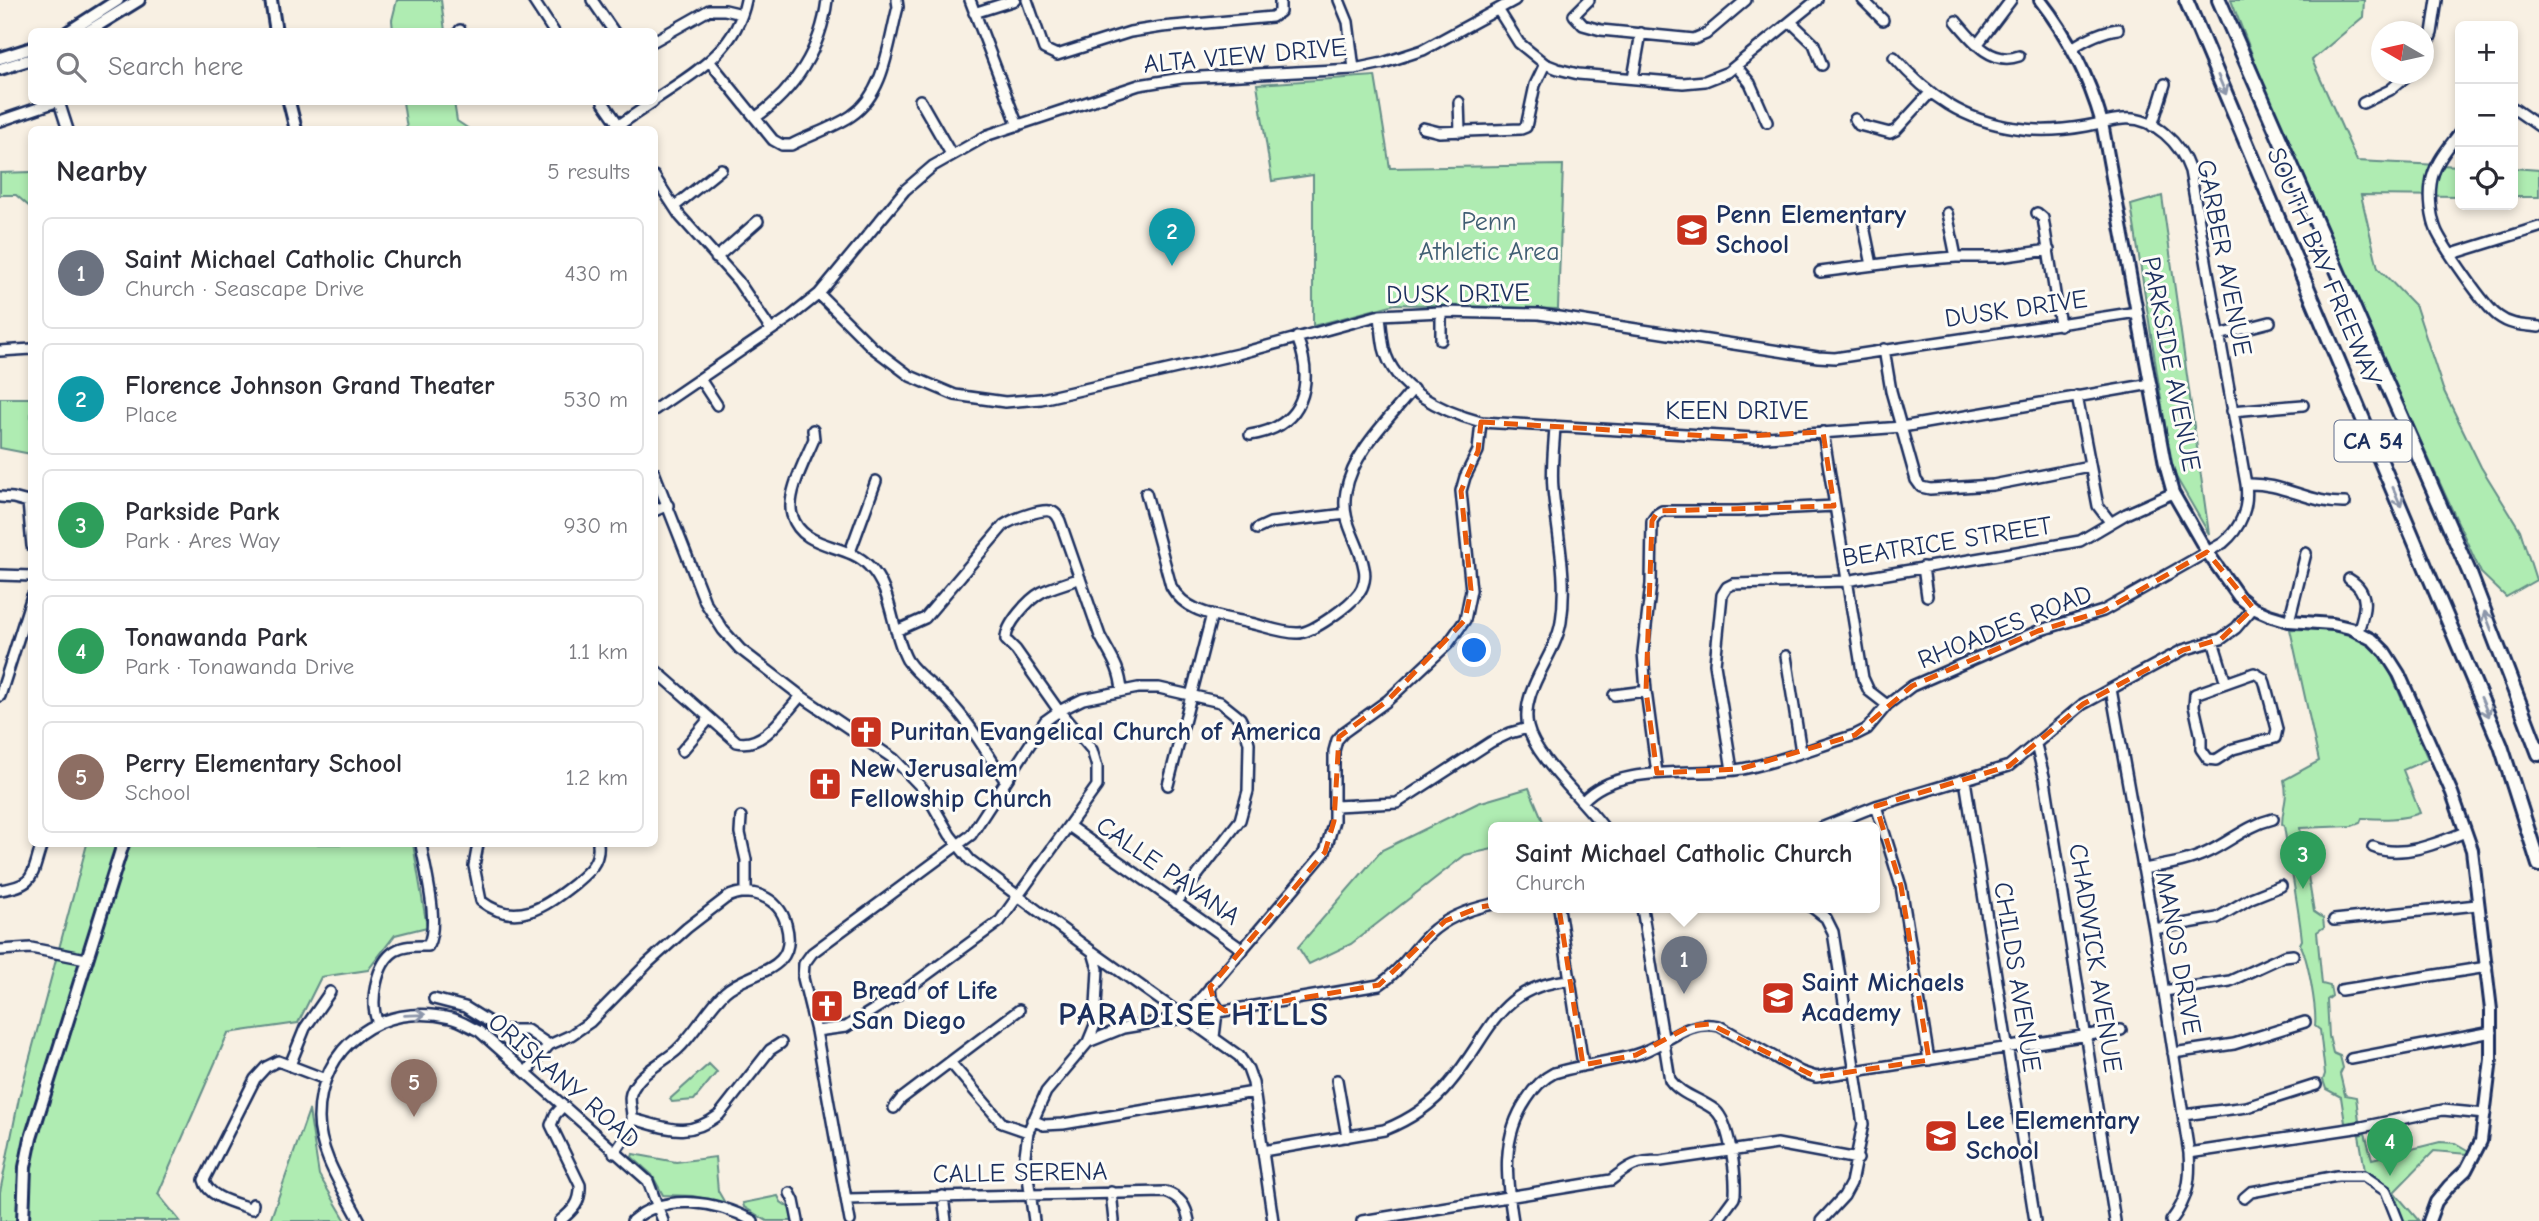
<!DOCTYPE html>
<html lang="en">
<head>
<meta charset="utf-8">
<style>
	body { margin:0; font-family:"Comic Neue",sans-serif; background:#f2f2f3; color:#2b2b33 }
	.controls { position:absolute; right:21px; top:21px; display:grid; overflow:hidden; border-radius:10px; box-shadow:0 4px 10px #0003 }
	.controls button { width:63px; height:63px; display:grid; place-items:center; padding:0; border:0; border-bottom:2px solid #e1e1e2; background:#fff; color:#2b2b33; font:35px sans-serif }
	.compass { position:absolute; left:2371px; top:21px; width:63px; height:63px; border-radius:50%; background:#fff; box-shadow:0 4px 10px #0003; rotate:279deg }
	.you { position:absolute; left:1475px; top:651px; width:24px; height:24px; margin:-18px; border:5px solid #fff; border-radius:50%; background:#1a73e8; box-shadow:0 0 0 10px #1a73e833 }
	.badge { display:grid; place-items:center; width:46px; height:46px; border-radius:50%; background:#c8321e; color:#fff; font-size:23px; font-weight:700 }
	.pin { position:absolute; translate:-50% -58px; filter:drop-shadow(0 2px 4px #0008) }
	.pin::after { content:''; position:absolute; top:37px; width:24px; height:21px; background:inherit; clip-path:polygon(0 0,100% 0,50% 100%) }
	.popup { position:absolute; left:1488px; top:822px; width:392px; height:91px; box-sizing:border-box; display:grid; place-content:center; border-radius:10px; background:#fff; filter:drop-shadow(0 2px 5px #0005); font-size:23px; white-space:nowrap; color:#7c7c81 }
	.popup b { font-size:26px; color:#2b2b33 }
	.popup::after { content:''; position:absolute; left:50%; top:100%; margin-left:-14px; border:14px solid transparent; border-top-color:#fff }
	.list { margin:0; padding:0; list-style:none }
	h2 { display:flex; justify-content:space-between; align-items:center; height:91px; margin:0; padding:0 28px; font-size:30px }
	h2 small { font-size:23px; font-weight:400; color:#7c7c81 }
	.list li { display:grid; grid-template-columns:46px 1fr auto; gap:21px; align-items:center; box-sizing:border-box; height:112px; margin:0 14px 14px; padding:0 14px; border:2px solid #e1e1e2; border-radius:10px }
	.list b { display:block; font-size:26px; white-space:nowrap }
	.list p { margin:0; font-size:23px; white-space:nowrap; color:#7c7c81 }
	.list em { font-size:23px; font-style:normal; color:#7c7c81 }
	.icon { flex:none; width:38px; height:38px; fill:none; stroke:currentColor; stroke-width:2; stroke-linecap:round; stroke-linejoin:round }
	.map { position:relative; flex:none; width:2539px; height:1221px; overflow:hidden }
	.search { position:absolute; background:#fff; box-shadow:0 4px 10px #0003; left:28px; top:28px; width:630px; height:77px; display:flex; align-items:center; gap:18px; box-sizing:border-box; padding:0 24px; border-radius:10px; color:#7c7c81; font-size:26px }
	.panel { position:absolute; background:#fff; box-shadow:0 4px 10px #0003; left:28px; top:126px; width:630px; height:721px; border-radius:10px }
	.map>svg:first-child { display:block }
	.green { fill:#afecb2; stroke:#658e88; stroke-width:2 }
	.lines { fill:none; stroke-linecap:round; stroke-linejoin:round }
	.minor-casing { stroke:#1b2f5e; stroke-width:14 }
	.major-casing { stroke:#1b2f5e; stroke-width:16 }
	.highway-casing { stroke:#1b2f5e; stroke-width:18 }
	.minor { stroke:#fdfcf7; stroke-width:9 }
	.major { stroke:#fdfcf7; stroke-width:10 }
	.highway { stroke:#fdfcf7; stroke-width:12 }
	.oneway { stroke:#8c96aa }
	.marked { fill:none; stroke:#e8590c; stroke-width:5; stroke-dasharray:14 9; stroke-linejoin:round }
	.labels { text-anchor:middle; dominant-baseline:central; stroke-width:6; stroke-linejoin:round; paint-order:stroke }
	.shield { fill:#fdfcf7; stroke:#5f6c8c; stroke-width:2 }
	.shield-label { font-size:24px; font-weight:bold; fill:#1b2f5e }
	.street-label { font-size:26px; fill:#1b2f5e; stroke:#fdfcf7 }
	.poi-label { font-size:26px; font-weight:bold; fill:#1b2f5e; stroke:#fdfcf7; text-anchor:start }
	.park-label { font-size:26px; fill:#405e73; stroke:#fdfcf7 }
	.district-label { font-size:33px; font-weight:bold; letter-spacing:2px; fill:#1b2f5e; stroke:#fdfcf7 }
</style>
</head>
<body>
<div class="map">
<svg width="2539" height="1221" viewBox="0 0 2539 1221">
	<rect width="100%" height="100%" fill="#f8f0e3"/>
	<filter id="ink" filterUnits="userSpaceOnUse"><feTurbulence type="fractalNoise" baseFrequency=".0143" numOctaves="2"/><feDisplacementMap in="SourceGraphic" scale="14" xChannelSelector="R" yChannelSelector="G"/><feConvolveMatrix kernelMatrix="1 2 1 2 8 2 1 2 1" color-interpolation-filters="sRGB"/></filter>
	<g filter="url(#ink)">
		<!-- green -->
		<path class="green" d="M397 0H441L445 31H393L392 20Z
			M2231 0H2364L2363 17 2312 60 2357 161 2460 166V196L2361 195 2378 268 2416 307 2443 389 2481 467 2520 530 2536 580 2506 597 2481 573 2297 170Z
			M1375 76 1390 168 1563 165 1558 309 1395 304 1313 326V175L1272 181 1257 84Z
			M403 102H454L457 121 469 129H407Z
			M2513 168 2539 170V197H2513Z
			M31 172V208L16 195H0V173Z
			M2162 196 2209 534 2172 470 2131 205Z
			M0 398H31V454L0 448Z
			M2290 629 2347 630 2377 650 2388 667 2428 759 2403 770 2420 813C2401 820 2382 819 2362 818L2360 823 2352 826 2300 828 2314 912 2323 918 2324 927 2317 932 2322 984 2330 986 2332 996 2327 1000 2329 1036 2333 1053 2340 1056 2343 1068 2340 1074 2345 1095 2356 1097 2359 1121 2345 1123 2341 1097 2326 1089 2323 1080 2325 1074 2320 1030 2315 1026C2317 1010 2308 958 2300 944L2302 940C2298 902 2290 865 2284 826L2282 825C2282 805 2289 801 2284 780L2319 761Z
			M1529 788 1546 828H1493V849L1465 855 1351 944 1309 964 1298 947 1382 850 1478 803Z
			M87 844H413L427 927 395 935 368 970 321 977 298 1023 228 1033 158 1194 180 1221H0V1192L19 1098Z
			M709 1064 717 1072 694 1100 672 1102 670 1099Z
			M309 1110 319 1175 346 1221H270Z
			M2365 1133 2372 1159 2440 1142 2455 1143 2469 1151 2467 1154 2434 1151 2394 1192 2419 1221H2403L2389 1191 2365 1171 2359 1135Z
			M633 1154 676 1162 715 1157 718 1191 725 1203 693 1196 663 1195 652 1175 632 1157Z
			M778 1196 781 1202 791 1209 793 1221H767L744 1207 743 1203Z"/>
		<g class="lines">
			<defs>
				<path id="minor" d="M533 0 554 32
					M592 0 614 32
					M970 0 1018 126
					M1027 0 1044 49 1057 55 1130 32 1162 27 1272 17 1280 12V0
					M1339 0 1348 22 1354 69
					M1589 0 1574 15 1583 25 1601 30 1694 39 1706 34 1746 0
					M1863 0 1883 20
					M1499 11 1519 43 1545 64 1558 69 1578 74 1683 83 1705 81 1728 72 1817 0
					M974 13 1015 0
					M1956 21C1972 40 1991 66 2019 56
					M1791 22 1814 44 1822 65
					M460 30 461 32
					M654 41 709 10H725L742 14
					M1977 45 2011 0
					M2072 48C2086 39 2102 31 2118 29
					M2424 54 2432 33 2437 0
					M710 62 773 140 782 145H791C810 135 833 128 851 116 885 93 888 44 898 7L897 0
					M1736 66 1750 83 1767 122
					M1633 78 1641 33
					M654 100C694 73 736 51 746 0
					M920 100 951 154
					M59 102 68 130
					M603 102 621 128
					M1459 102 1460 132
					M2363 103 2390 90 2409 74
					M2513 108 2539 126
					M755 118C795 90 821 49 827 0
					M1855 119 1859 125 1890 133 1896 130 1929 94
					M0 121 56 102
					M619 125 653 102
					M2152 126 2165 84
					M1423 128 1439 132 1521 129 1526 127 1535 85 1545 64
					M2460 132C2449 147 2433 164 2431 184 2429 198 2431 218 2437 232 2445 248 2484 306 2498 316 2511 326 2524 325 2539 327
					M654 176 680 216 738 281 771 330
					M675 206 721 169
					M1947 213 1956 257
					M2037 213 2043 218 2060 325
					M1864 226 1872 265
					M2452 254 2539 227
					M716 258 758 221
					M1820 272 1905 261 1956 257H1999L2049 250
					M819 294 873 348 910 376 955 395 1005 402 1041 399 1238 354 1380 315 1441 312 1539 314 1818 357 1835 358 2137 312
					M1441 312V340
					M1380 315C1381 326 1382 338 1384 348 1394 390 1444 412 1481 422L1754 438 1902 427 2151 384
					M2219 335 2270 322
					M1884 349 1891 391 1916 480 1921 487 1930 489 1993 485 2089 466
					M0 351 32 349
					M700 379 717 405
					M2077 396 2098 506 2111 523
					M654 410 789 318 819 294 905 190 933 166 988 135 1139 85 1182 78 1354 69 1383 63 1423 50 1515 0
					M2232 411 2303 405
					M1555 426C1554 447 1551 468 1553 489 1557 533 1568 578 1561 622 1555 658 1520 689 1528 727 1535 758 1584 800 1604 828
					M813 430 814 439C806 459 786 494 792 515 803 551 847 542 869 566 893 590 891 631 907 660 918 677 935 686 949 701 971 724 987 754 1005 780
					M1823 432 1863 678 1869 691 1887 705
					M1250 435C1304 427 1315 384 1297 337
					M654 472 705 602 723 630 740 649 801 696 894 759 924 790 950 835 970 860 1093 952 1239 1056 1248 1069 1253 1083 1273 1221
					M2246 484C2281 482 2311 504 2345 503
					M1146 493 1171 586C1185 613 1218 616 1245 622 1262 625 1280 633 1297 633 1312 634 1350 605 1359 593 1364 586 1366 576 1364 568 1359 539 1340 523 1346 491 1353 452 1389 419 1413 389
					M0 497 13 498 28 502 32 546
					M654 511 668 505
					M1257 529 1270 523 1346 514
					M850 552 876 481
					M1923 567 1927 596
					M0 575 32 576
					M2349 579C2371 592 2365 611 2358 631
					M2289 621 2306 553
					M896 631 925 618 1004 525C1013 519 1044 507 1053 512 1057 514 1058 517 1060 521L1100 636C1111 657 1120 667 1122 691
					M2213 641 2226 683
					M1786 656 1801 752
					M654 669 737 742C765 748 784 714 801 696
					M2254 673 2263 678 2265 683 2277 729 2275 738 2233 749 2216 760 2208 759 2201 749V737L2194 706 2195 694Z
					M2111 689 2154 929 2189 1153C2191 1180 2188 1199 2171 1221
					M1614 695 1646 691
					M0 696 32 596
					M2036 745 2045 780 2115 1221
					M682 751 709 719
					M1732 770 1715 664 1722 595 1727 587 1733 584 1846 581 2080 541 2126 514 2173 493
					M1657 773 1646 691 1643 652 1651 584 1652 521 1657 514 1662 511H1738L1834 506
					M1965 780 2035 1221
					M1168 785 1212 614
					M1583 801C1618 762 1695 777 1742 769 1780 762 1818 746 1855 735L1867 729 1887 705 1912 686 2038 631 2103 611 2223 543C2241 528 2249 507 2246 484L2190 171C2181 144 2154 116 2123 119 2110 120 2098 124 2086 126 2064 130 2039 132 2016 128 1964 121 1928 96 1894 57
					M1335 806 1397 803 1491 742 1510 733 1528 728
					M1876 806 1901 886 1929 1060
					M741 817 740 833 746 860V893
					M1069 826 1243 950
					M1821 828 1876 806 2009 766 2083 704 2183 650 2221 639 2236 628 2253 608
					M478 844 474 866 481 901C516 928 545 907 574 884 588 872 600 863 598 844
					M2373 847C2401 859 2438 843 2465 832
					M2143 869C2165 865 2188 862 2208 852 2231 841 2248 825 2273 819
					M0 890C37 885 31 875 42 844
					M1559 908 1583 1065
					M1642 908 1670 1080C1681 1095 1701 1099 1715 1110 1730 1123 1736 1174 1735 1194L1734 1198 1717 1221
					M1813 908 1826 918 1833 932 1863 1124 1851 1183 1844 1196 1821 1221
					M2334 920 2477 905
					M2154 929 2217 918 2251 898 2281 886
					M0 950 31 948 86 959
					M1210 987 1211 997 1220 1011
					M2341 990 2487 967
					M2164 991 2230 981 2284 956 2293 955
					M434 999 465 1007 502 1030H527L549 1045
					M1186 1016 1325 852 1334 821V751L1337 740 1344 732 1387 701 1448 644 1465 620 1471 590 1461 491 1465 477 1478 451 1481 422
					M378 1023C369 1003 376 963 395 951 405 945 417 946 428 946 440 921 425 871 421 844
					M816 1031 846 1027 907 989 1000 921 1097 786V767L1092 750 1059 711 1016 650 1006 640C1005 625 1029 599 1042 592 1054 586 1068 583 1080 578
					M1214 1037 1217 1012
					M1088 1042 1123 1028 1379 985C1400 971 1412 951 1429 934 1447 917 1470 909 1493 904
					M2173 1053 2234 1044 2305 1022
					M2351 1059 2492 1032
					M950 1062 1002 1123 1028 1132
					M290 1065 305 1028 330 992
					M526 1072 549 1045 571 1035 590 1022 648 963 687 928 726 898C737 892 750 891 762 896 774 901 783 911 786 924 800 974 748 970 725 992 707 1009 696 1032 677 1050 666 1060 643 1072 636 1084 625 1099 633 1105 632 1120 631 1131 620 1144 614 1153
					M1337 1080 1347 1137
					M894 1108 901 1099 1019 1010
					M2183 1115 2247 1107 2316 1085
					M633 1119C667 1128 687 1139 719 1115L770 1050 781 1043
					M1032 1120 1044 1125 1063 1124 1254 1092
					M1263 1151 1384 1130C1409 1120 1432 1105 1449 1084 1491 1035 1496 986 1571 980
					M2189 1153 2362 1127 2443 1110 2485 1114
					M1111 1192 1114 1221
					M790 1193 794 1201 798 1221
					M943 1196 946 1221
					M2244 1198 2251 1192 2337 1176H2364L2386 1191 2398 1221
					M847 1199 1165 1192C1181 1197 1186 1206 1189 1221
					M253 1204 252 1209C236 1203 208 1198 204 1180L255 1079 266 1067 278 1061 325 1079
					M360 1221C344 1190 319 1154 319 1118 319 1046 382 1001 450 1018 460 1020 470 1027 479 1031L648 1181 663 1221
					M560 1221C573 1210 581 1203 580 1185L551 1125 555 1115 562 1107
					M632 1221C665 1192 717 1201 753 1221
					M850 1221 816 1031 803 978 804 964 812 953 971 835 1045 721 1059 711 1083 699 1138 688H1159L1220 702 1240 718 1245 728 1249 743 1248 791 1240 820 1176 903
					M1034 1221 1025 1155 1028 1132 1046 1092 1088 1042 1095 1025 1098 969 1093 952
					M1362 1221 1611 1180C1630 1165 1636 1161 1661 1161L1777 1144 1858 1159
					M1513 1221C1506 1178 1501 1137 1527 1099 1534 1088 1542 1079 1554 1073 1580 1065 1608 1062 1634 1055 1665 1047 1686 1018 1719 1026L1801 1072 1816 1077 2121 1030"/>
				<path id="major" d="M271 0 276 32
					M2040 0C2069 37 2089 78 2102 123L2165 464 2173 493 2207 552 2239 597 2253 608 2269 615 2289 621 2333 624 2350 628 2373 640 2385 652 2399 674 2452 793 2472 850 2491 1010V1059L2481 1141 2466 1170 2449 1186 2436 1202 2429 1221
					M68 32 118 0
					M87 32 139 0
					M0 58 32 48
					M0 69 32 59
					M289 102 296 130
					M23 1221 25 1167 31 1138 123 844"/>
				<path id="highway" d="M2186 0 2501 746 2539 865
					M2219 0 2470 574 2539 754"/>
			</defs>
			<!-- minor casing -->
			<use href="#minor" class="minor-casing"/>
			<!-- major casing -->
			<use href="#major" class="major-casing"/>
			<!-- highway casing -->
			<use href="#highway" class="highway-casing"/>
			<!-- minor -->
			<use href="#minor" class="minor"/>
			<!-- major -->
			<use href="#major" class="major"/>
			<!-- highway -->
			<use href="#highway" class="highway"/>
		</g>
		<!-- one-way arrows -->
		<defs><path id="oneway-shaft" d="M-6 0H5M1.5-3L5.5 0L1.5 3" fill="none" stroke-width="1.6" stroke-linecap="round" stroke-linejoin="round" transform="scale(1.75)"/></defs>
		<g class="oneway">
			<use href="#oneway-shaft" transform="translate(2222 85) rotate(67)"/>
			<use href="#oneway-shaft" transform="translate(2397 497) rotate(67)"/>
			<use href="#oneway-shaft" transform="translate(2488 621) rotate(-111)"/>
			<use href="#oneway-shaft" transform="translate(2485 707) rotate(67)"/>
			<use href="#oneway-shaft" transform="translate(415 1015) rotate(-2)"/>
		</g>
	</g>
	<!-- marked area -->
	<path class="marked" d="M1481 422 1725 437 1823 432 1834 506 1658 511 1652 521 1646 691 1657 773 1740 769 1855 735 1912 686 2038 631 2103 611 2207 552 2253 608 2221 639 2183 650 2083 704 2009 766 1876 806 1901 886 1929 1060 1816 1077 1710 1024 1690 1026 1636 1055 1583 1065 1557 895 1480 907 1445 921 1379 985 1225 1011 1215 1004 1210 987 1325 852 1334 821 1339 737 1387 701 1465 620 1471 590 1461 491 1478 451Z"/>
	<!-- icons -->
	<defs>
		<symbol id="school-square" viewBox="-11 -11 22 22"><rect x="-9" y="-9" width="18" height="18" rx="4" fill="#c8321e" stroke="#fdfcf7"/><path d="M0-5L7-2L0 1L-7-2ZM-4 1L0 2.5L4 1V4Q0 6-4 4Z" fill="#fff"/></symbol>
		<symbol id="church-square" viewBox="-11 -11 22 22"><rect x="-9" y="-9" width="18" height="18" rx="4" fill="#c8321e" stroke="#fdfcf7"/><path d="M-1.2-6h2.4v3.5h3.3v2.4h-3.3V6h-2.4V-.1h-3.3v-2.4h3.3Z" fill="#fff"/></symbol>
	</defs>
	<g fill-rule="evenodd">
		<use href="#school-square" x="1673" y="211" width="38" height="38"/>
		<use href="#church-square" x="847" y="713" width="38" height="38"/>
		<use href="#church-square" x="806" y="765" width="38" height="38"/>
		<use href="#school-square" x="1759" y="979" width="38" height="38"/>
		<use href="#church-square" x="808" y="987" width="38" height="38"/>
		<use href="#school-square" x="1922" y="1117" width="38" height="38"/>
	</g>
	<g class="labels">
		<!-- shield labels -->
		<rect class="shield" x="2334.5" y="420.5" width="77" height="41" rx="5"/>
		<g class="shield-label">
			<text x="2373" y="441">CA 54</text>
		</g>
		<!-- street labels -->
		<g class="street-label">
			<text transform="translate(1245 56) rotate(-5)">ALTA VIEW DRIVE</text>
			<text transform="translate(2224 258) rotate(79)">GARBER AVENUE</text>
			<text transform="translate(2324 267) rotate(67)">SOUTH BAY FREEWAY</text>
			<text transform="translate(1458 294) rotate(-1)">DUSK DRIVE</text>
			<text transform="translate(2016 309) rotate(-8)">DUSK DRIVE</text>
			<text transform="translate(2171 364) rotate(79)">PARKSIDE AVENUE</text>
			<text x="1737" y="411">KEEN DRIVE</text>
			<text transform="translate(1947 542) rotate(-9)">BEATRICE STREET</text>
			<text transform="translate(2005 627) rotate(-22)">RHOADES ROAD</text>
			<text transform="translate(1168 871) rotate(35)">CALLE PAVANA</text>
			<text transform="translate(2178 953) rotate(80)">MANOS DRIVE</text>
			<text transform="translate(2095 958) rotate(81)">CHADWICK AVENUE</text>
			<text transform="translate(2017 977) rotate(81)">CHILDS AVENUE</text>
			<text transform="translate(564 1081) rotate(41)">ORISKANY ROAD</text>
			<text transform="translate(1020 1173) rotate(-1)">CALLE SERENA</text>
		</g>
		<!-- poi labels -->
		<g class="poi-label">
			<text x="1716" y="215">Penn Elementary<tspan x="1716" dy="30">School</tspan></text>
			<text x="890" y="732">Puritan Evangelical Church of America</text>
			<text x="850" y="769">New Jerusalem<tspan x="850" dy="30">Fellowship Church</tspan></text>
			<text x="1802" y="983">Saint Michaels<tspan x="1802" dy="30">Academy</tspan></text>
			<text x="852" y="991">Bread of Life<tspan x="852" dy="30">San Diego</tspan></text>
			<text x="1966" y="1121">Lee Elementary<tspan x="1966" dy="30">School</tspan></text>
		</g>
		<!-- park labels -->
		<g class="park-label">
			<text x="1489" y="222">Penn<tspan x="1489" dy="30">Athletic Area</tspan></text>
		</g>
		<!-- district labels -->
		<g class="district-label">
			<text x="1194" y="1014">PARADISE HILLS</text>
		</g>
	</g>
</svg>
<div class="controls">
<button>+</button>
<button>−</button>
<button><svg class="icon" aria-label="locate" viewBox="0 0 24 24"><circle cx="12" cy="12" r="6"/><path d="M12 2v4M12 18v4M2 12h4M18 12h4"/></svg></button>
</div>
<svg class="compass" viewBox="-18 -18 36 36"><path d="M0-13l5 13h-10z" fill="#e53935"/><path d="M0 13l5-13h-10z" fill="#7c7c81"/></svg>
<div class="you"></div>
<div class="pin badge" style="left:1684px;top:994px;background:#6b7280">1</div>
<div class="popup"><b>Saint Michael Catholic Church</b>Church</div>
<div class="pin badge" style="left:1172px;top:266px;background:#0f9aa8">2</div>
<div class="pin badge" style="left:2303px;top:889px;background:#2e9e5b">3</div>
<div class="pin badge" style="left:2390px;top:1176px;background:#2e9e5b">4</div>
<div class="pin badge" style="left:414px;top:1117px;background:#8d6e63">5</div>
<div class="search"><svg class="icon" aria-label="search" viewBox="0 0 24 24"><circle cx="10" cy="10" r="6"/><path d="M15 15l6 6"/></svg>Search here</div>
<section class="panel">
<h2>Nearby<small>5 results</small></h2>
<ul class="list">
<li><span class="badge" style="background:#6b7280">1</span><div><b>Saint Michael Catholic Church</b><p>Church · Seascape Drive</p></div><em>430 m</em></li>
<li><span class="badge" style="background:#0f9aa8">2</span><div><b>Florence Johnson Grand Theater</b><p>Place</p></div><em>530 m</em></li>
<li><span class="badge" style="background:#2e9e5b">3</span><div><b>Parkside Park</b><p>Park · Ares Way</p></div><em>930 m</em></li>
<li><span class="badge" style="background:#2e9e5b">4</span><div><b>Tonawanda Park</b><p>Park · Tonawanda Drive</p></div><em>1.1 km</em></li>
<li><span class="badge" style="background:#8d6e63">5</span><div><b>Perry Elementary School</b><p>School</p></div><em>1.2 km</em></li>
</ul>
</section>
</div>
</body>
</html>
